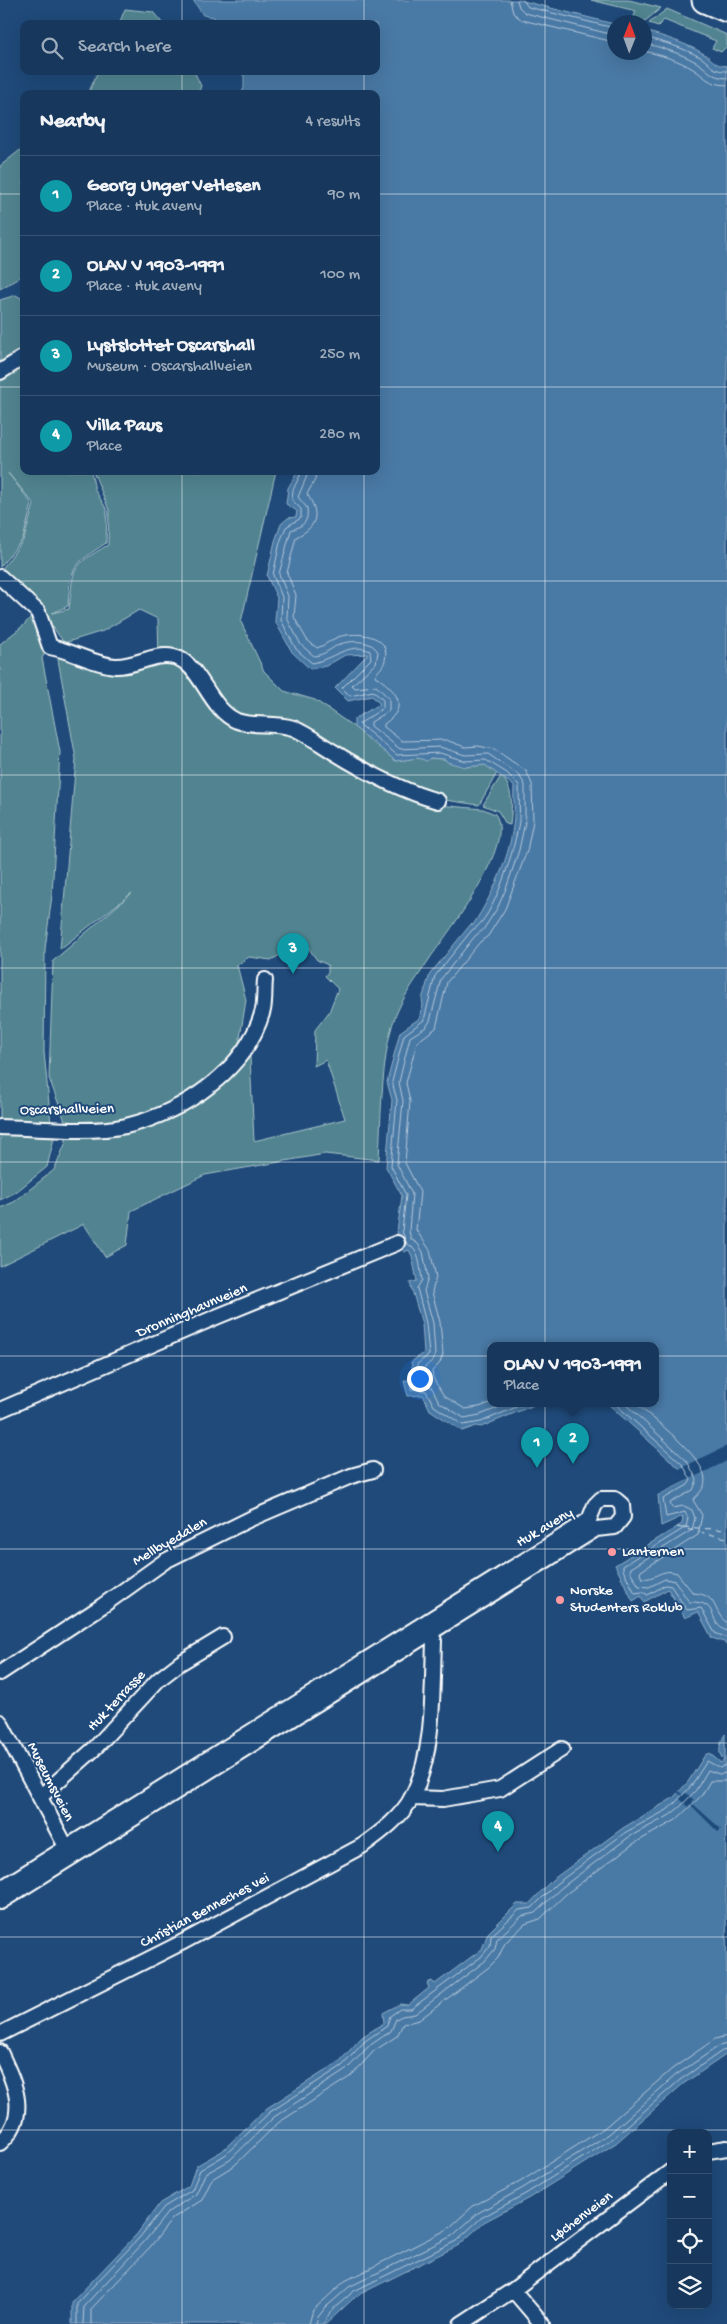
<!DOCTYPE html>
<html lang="en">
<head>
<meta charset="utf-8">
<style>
	body { margin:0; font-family:"Gochi Hand",sans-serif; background:#244365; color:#f1f3f6 }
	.controls { position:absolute; right:15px; bottom:15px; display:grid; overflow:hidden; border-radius:10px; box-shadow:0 5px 20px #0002 }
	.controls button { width:45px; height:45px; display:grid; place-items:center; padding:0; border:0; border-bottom:1px solid #365272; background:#17385c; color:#f1f3f6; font:25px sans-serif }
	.compass { position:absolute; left:607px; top:15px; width:45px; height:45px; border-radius:50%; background:#17385c; box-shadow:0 5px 20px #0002; rotate:1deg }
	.you { position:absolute; left:419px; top:1378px; width:18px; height:18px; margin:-12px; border:4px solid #fff; border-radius:50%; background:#1a73e8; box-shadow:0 0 0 8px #1a73e833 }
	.badge { display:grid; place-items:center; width:32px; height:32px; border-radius:50%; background:#90b9f0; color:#fff; font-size:16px; font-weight:700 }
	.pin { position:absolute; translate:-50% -41px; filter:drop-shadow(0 1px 2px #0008) }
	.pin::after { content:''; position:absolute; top:26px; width:18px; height:15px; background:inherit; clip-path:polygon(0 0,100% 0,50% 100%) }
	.popup { position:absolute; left:487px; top:1342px; width:172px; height:65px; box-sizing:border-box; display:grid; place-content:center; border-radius:10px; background:#17385c; filter:drop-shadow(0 1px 4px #0005); font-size:16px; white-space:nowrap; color:#9eacbb }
	.popup b { font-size:19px; color:#f1f3f6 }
	.popup::after { content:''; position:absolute; left:50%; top:100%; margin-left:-10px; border:10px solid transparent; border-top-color:#17385c }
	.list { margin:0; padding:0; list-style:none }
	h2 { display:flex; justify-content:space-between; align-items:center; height:65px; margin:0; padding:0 20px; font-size:21px }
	h2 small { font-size:16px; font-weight:400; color:#9eacbb }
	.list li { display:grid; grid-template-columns:32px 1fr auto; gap:15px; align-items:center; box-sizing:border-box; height:80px; padding:0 20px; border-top:1px solid #365272 }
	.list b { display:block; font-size:19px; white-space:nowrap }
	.list p { margin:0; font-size:16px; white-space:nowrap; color:#9eacbb }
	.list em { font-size:16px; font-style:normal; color:#9eacbb }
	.icon { flex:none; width:28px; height:28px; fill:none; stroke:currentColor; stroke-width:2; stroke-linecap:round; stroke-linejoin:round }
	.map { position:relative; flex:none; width:727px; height:2324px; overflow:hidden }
	.search { position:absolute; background:#17385c; box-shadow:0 5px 20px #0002; left:20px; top:20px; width:360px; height:55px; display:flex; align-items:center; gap:12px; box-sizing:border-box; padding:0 18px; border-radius:10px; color:#9eacbb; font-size:19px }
	.panel { position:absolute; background:#17385c; box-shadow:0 5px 20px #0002; left:20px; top:90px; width:360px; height:385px; border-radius:10px }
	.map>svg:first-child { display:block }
	.green { fill:#518490; stroke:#a8c2c8; fill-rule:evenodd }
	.water { fill:#4879a5; stroke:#91afc9 }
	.pier { fill:#1f4a7a }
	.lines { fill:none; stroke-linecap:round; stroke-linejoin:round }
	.shore { stroke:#b6c9db; stroke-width:1 }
	.ferry { stroke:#d1dee8; stroke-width:1; stroke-dasharray:6 5; stroke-linecap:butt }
	.street-casing { stroke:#fff; stroke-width:18 }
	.highway-casing { stroke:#fff; stroke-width:29 }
	.street { stroke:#1f4a7a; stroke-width:14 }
	.highway { stroke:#1f4a7a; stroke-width:25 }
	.grid { fill:none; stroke:#fff; stroke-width:1; stroke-opacity:0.55 }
	.poi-dot { fill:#ff9aa2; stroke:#1f4a7a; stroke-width:2 }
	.labels { text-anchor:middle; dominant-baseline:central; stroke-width:4; stroke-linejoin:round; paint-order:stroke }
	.street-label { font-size:15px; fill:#fff; stroke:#1f4a7a }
	.poi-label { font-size:15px; fill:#fff; stroke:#1f4a7a; text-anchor:start }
</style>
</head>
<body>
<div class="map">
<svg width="727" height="2324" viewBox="0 0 727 2324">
	<rect width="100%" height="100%" fill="#1f4a7a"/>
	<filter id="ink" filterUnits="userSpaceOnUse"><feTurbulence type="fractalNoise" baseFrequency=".02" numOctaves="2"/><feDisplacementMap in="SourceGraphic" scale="10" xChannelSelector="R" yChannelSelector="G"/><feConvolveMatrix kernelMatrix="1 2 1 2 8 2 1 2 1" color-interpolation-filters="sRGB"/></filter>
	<g filter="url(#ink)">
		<!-- green -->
		<path class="green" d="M591 0H629L661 8 644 22 633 19 636 11Z
			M125 9 153 12 163 24H119Z
			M667 9 727 35V46L721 52 712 48 716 41 664 20 658 26 649 23Z
			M98 71H194L201 86 198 94H88Z
			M24 147V275L0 289V166Z
			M16 295 24 300V352L0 366V300Z
			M24 363V471H91L95 490 107 510 106 543C73 565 70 566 68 606L52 613 69 609C74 566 70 567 108 545L109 510 93 471H276L241 622 264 671 284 691 315 700 354 727 396 761 418 758 445 759 465 767 485 765 497 773 479 805 438 799V805L483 809 495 814C517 844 448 932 430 958 420 974 406 992 398 1010 381 1045 381 1120 379 1160L325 1154 205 1175 131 1211 127 1245 105 1257 84 1224 0 1266V1208L14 1202 54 1170 66 1142 65 1121 49 1078 53 961 132 893 60 949 76 759 57 654 130 673 159 660 158 619 139 610 103 631 64 643 36 602 2 569 24 539 34 504 8 473 32 504 23 539 0 567V378ZM304 942 317 960 328 965V972L325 976 338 989 329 1012 315 1030 314 1066 326 1060 345 1119 254 1141 250 1057 239 1044 246 1000 237 965 249 957 271 960Z
			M34 613 47 650 42 658 60 752 52 895 45 949 44 1052 51 1124 0 1122V644L24 625Z
			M501 776C514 788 512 808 510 825L506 824 498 811 483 805Z
			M0 1131 55 1134 47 1167 16 1192 0 1200Z"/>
		<!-- water -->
		<path class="water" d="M193 0H519L614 24V52H644L645 31C665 37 686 43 704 54 715 60 712 65 727 66V1646L724 1642 712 1638 698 1612 685 1618 668 1589 644 1602 641 1596 633 1601 615 1565 682 1524 683 1516 661 1526 658 1495 686 1481 680 1469 607 1403H656V1345H490V1403H539L481 1427 476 1426 462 1431 430 1410 423 1395 408 1396 404 1381 414 1378 411 1362 424 1353 422 1324 410 1283 417 1281 412 1256 409 1250 404 1252 397 1232 402 1196 386 1167 392 1100 387 1082 400 1032 420 1018 423 1005 422 999 430 974 471 924 473 925C494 892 511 856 514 817 515 807 513 797 514 786L485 765 465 767 447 762 445 759 430 758 427 761 418 758 396 761 354 727V719L380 704 372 696 348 701 335 688 368 654 345 655 326 666 310 669 292 652 275 621 277 598 267 576 275 541 281 524 288 518 296 517 297 511 286 504 288 488 298 471H376V94H241L244 88V76L238 71H376V24H217L214 17 203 15Z
			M725 1734 727 2054 683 2084 616 2143 529 2198 484 2222 459 2245 356 2296 326 2324H72V2302L137 2234 160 2203 189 2186 196 2166 222 2151 267 2108 339 2062 362 2037 384 2023 383 2013 400 2004 408 2005 429 1988 427 1983 432 1981 435 1984 482 1949 488 1933 517 1904H529L552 1880 623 1828 673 1798 688 1782 705 1755 709 1753 721 1763 724 1760C716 1752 721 1742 725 1734Z"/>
		<!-- pier -->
		<path class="pier" d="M727 1446V1461L655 1496 657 1493 683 1480 677 1470Z
			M678 1790 683 1795 686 1793 694 1800 692 1803 721 1829 718 1832 690 1804 688 1807 680 1799 682 1796 677 1792Z"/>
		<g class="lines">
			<!-- shore -->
			<path class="shore" d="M510 0 513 13 522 20 614 42
				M517 0 519 7 525 13 614 35
				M523 0 528 7 614 28
				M644 37C664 42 683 48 700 57 712 64 710 71 727 71
				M644 43C662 48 680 53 696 62 710 70 709 77 727 78
				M644 51C660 55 679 60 693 69 707 78 708 84 727 85
				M302 471 293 490 292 500 301 509V518L286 527 280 542 273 575 282 597 281 620 296 649 312 663C331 660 351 641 370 651L371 659 342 688 350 696 373 691 383 700V708L359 724 397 755 440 753 465 761 486 760 507 773 519 785C519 797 520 809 519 821 516 844 494 921 472 930L435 976 424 1020 404 1035 392 1082 397 1100 391 1166 406 1195 402 1231 407 1244C420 1249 420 1268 422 1280L417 1288 426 1323 429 1355 417 1364 418 1378 411 1384V1389L426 1391 434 1406 463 1425 481 1422 526 1403
				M309 471 298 497 307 508C309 522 303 526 291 530L279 574 288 596 287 618 301 645 314 656C325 655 331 648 340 644 352 640 372 640 378 652L376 663 352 685 355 688 376 686 389 698V711L371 722V726L400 749 440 747 465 755 488 754 519 775 525 785V822L519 850 507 886 498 907 483 930 475 936 441 979 430 1021 426 1027 410 1037 399 1082 403 1101 397 1164 412 1194 409 1231 411 1239 418 1244 423 1252 428 1278 424 1291 433 1323 435 1354 433 1360 424 1368V1382L432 1388 439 1402 464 1418 480 1415 510 1403
				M316 471 315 480 307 494C320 513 318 527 296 537L287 573 296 595 294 617 307 640 317 648C324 646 330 640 338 637 355 631 392 634 385 660 384 667 377 671 375 676 395 689 411 706 384 724V727L402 741 446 740 465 747 478 746 494 749 526 771 532 784 533 821 527 851 505 909 488 936 480 942 447 982 436 1028 417 1042 406 1083 410 1101 405 1163 420 1192 416 1230 430 1250 436 1277 432 1292 440 1322 443 1354 440 1363 432 1371 433 1378 444 1396 465 1409 479 1407 490 1403
				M614 1403 683 1465 691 1480 688 1485 663 1499 666 1517 685 1512 688 1518 686 1527 623 1566V1570L635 1593 642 1592 648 1595 665 1585 671 1586 687 1610 701 1608 715 1633 727 1638
				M624 1403 687 1461 697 1480 693 1490 670 1503 672 1508 684 1506 692 1510 695 1518 692 1530 631 1568 630 1571 639 1586 649 1587 665 1579 675 1581 689 1602C722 1601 705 1623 727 1631
				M635 1403C652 1418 705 1457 705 1480 705 1489 698 1494 693 1500L702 1515 698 1535 641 1571 640 1574 642 1578C655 1581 661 1567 677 1573L693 1593C720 1595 711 1611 727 1623
				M77 2324V2303L140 2237 164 2207 192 2190 200 2170 225 2155 270 2112 342 2066 365 2041 387 2026 390 2016 400 2009H411L481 1957 490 1946 491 1936 519 1910 532 1908 556 1884 626 1832 667 1810 676 1802 691 1786 707 1761 720 1768 727 1764
				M83 2324 84 2306 145 2241 168 2212 196 2194 205 2174 230 2160 274 2117 346 2070 369 2046 391 2031 396 2019 402 2016 415 2014 485 1961 495 1949 497 1939 522 1916 535 1913 561 1888 629 1837 670 1815 680 1807 696 1790 708 1770 719 1774 727 1773
				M91 2324V2309L151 2246 173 2218 202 2200 212 2179 235 2165 278 2123 351 2076 374 2051 397 2036 403 2024 419 2020 489 1967 498 1958 505 1943 525 1924 540 1919 566 1894 633 1844 676 1820 702 1795 710 1781H727
				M309 2324 313 2310 345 2281 448 2229 473 2206 520 2182 604 2128 672 2069 715 2039 727 2036
				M316 2324 318 2317 326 2307 349 2287 452 2236 478 2213 523 2188 609 2134 676 2075 719 2046 727 2044
				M323 2324 331 2311 354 2291 456 2241 481 2218 527 2193 612 2139 680 2080 722 2051 727 2050"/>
			<!-- ferry -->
			<path class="ferry" d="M677 1527 727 1538
				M683 1527 727 1530"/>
			<defs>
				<path id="street" d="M0 372 24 357
					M0 577 38 612 50 647C73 651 92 664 115 666 136 667 154 652 174 657 201 663 208 709 237 721 254 727 275 722 293 728 307 734 319 743 332 751 364 771 402 791 438 801
					M0 1127C38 1128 89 1134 126 1126 184 1112 247 1070 263 1010 265 1001 264 989 265 980
					M0 1410 216 1317 397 1243
					M0 1673 102 1606 165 1561 250 1519 351 1476 373 1470
					M0 1722 71 1856
					M40 1797 94 1749 158 1680 180 1663 223 1637
					M411 1798 443 1799 500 1789 562 1749
					M0 1889 589 1520 595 1505 601 1499H615L622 1505 623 1517 615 1527 596 1529 0 1902
					M0 2034 181 1943 362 1846C380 1833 402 1817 412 1797 435 1751 432 1692 434 1641L428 1625
					M0 2052C14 2082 31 2116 0 2143
					M708 2151 727 2148
					M513 2290 542 2324
					M461 2324 513 2290 671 2171"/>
				<path id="highway" d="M705 0 727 9"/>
			</defs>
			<!-- street casing -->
			<use href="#street" class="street-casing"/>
			<!-- highway casing -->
			<use href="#highway" class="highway-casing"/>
			<!-- street -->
			<use href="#street" class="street"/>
			<!-- highway -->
			<use href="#highway" class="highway"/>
		</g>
	</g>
	<!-- grid -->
	<path class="grid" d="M182 0V24M364 0V24M545 0V2324M182 71V94M364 71V94M0 194H24M376 194H727M0 387H24M376 387H727M182 471V2324M364 471V2324M0 581H727M0 775H727M0 968H727M0 1162H727M0 1356H727M0 1549H727M0 1743H727M0 1937H727M0 2130H727"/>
	<!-- markers -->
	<g class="poi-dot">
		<circle cx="612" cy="1552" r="5"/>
		<circle cx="560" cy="1600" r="5"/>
	</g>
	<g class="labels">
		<!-- street labels -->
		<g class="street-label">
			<text transform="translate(67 1110) rotate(-1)">Oscarshallveien</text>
			<text transform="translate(192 1311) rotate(-23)">Dronninghavnveien</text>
			<text transform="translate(545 1528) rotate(-31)">Huk aveny</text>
			<text transform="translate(170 1542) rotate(-30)">Mellbyedalen</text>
			<text transform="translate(117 1701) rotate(-47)">Huk terrasse</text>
			<text transform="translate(50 1782) rotate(63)">Museumsveien</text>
			<text transform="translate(205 1911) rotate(-28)">Christian Benneches vei</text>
			<text transform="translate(582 2217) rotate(-37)">Løchenveien</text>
		</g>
		<!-- poi labels -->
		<g class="poi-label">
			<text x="622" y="1552">Lanternen</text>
			<text x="570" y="1591">Norske<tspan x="570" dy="17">Studenters Roklub</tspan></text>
		</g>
	</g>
</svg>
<div class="controls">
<button>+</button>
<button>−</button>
<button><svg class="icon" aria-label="locate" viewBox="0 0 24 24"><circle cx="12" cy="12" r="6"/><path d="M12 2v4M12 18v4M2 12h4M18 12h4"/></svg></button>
<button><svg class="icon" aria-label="layers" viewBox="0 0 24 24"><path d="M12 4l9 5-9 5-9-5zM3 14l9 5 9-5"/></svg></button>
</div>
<svg class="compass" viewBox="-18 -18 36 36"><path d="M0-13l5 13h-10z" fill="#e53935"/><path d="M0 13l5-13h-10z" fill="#9eacbb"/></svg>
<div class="you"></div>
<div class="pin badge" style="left:537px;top:1468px;background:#0f9aa8">1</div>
<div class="pin badge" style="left:573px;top:1464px;background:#0f9aa8">2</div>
<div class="popup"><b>OLAV V 1903-1991</b>Place</div>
<div class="pin badge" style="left:293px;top:974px;background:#0f9aa8">3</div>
<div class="pin badge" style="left:498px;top:1852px;background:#0f9aa8">4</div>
<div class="search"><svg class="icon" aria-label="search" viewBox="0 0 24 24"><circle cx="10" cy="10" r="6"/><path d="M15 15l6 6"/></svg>Search here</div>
<section class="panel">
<h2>Nearby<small>4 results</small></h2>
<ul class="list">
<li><span class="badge" style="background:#0f9aa8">1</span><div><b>Georg Unger Vetlesen</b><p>Place · Huk aveny</p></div><em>90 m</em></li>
<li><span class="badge" style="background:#0f9aa8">2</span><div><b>OLAV V 1903-1991</b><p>Place · Huk aveny</p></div><em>100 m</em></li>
<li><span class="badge" style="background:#0f9aa8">3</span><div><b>Lystslottet Oscarshall</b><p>Museum · Oscarshallveien</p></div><em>250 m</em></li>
<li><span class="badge" style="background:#0f9aa8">4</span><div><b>Villa Paus</b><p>Place</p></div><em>280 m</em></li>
</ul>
</section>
</div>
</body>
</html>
